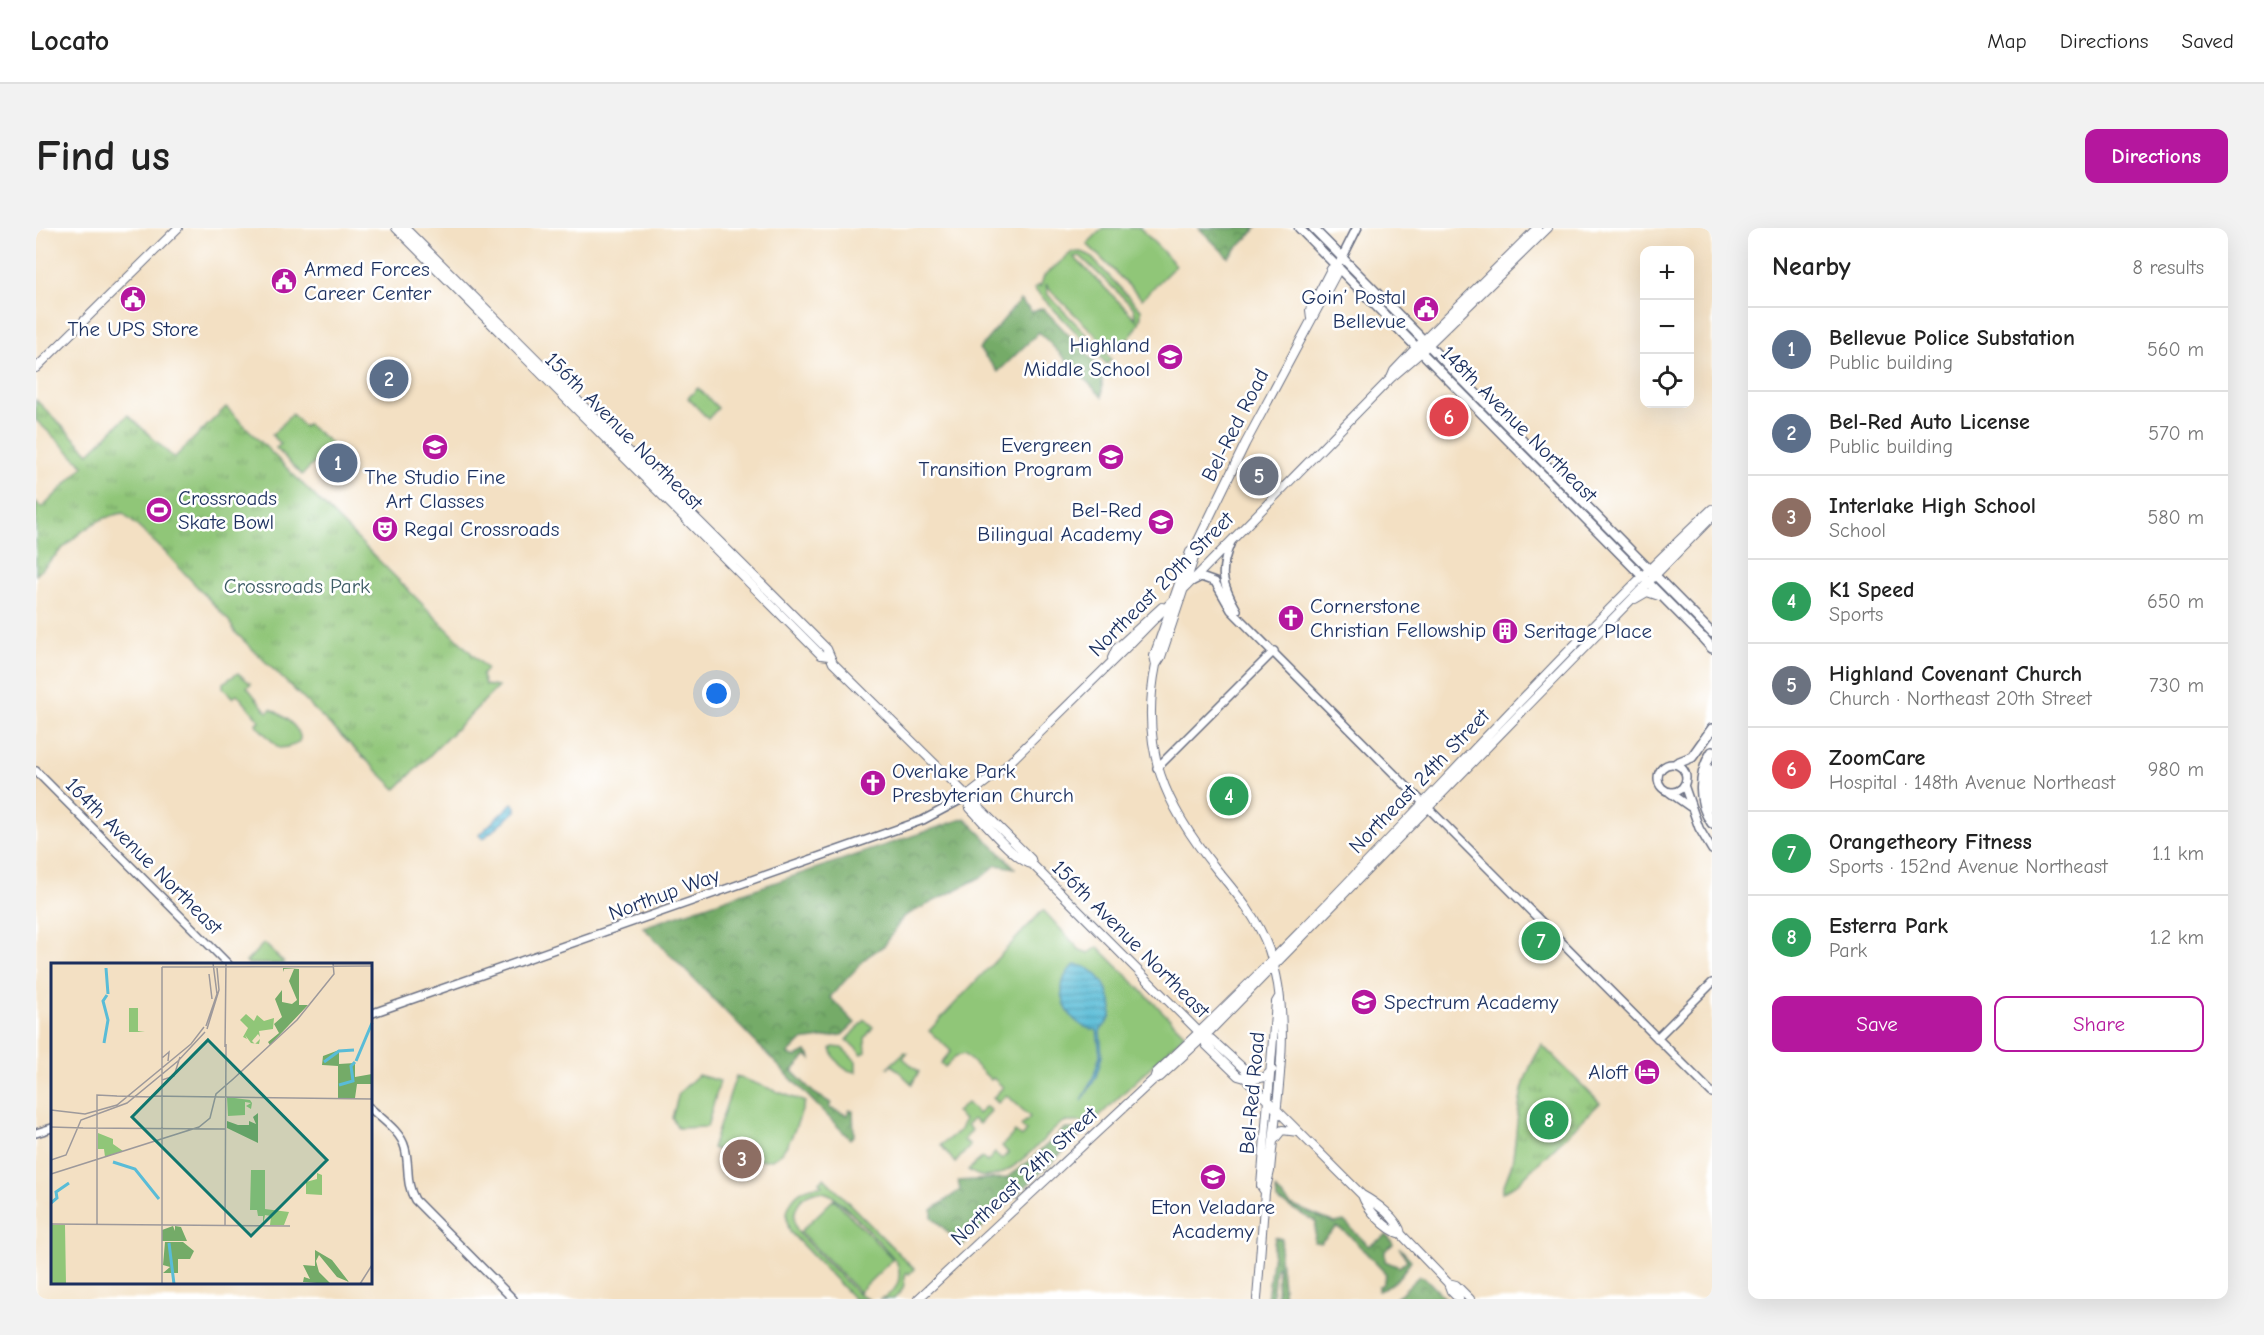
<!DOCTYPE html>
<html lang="en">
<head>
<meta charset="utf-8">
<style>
	body { margin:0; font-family:"Comic Neue",sans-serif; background:#f2f2f2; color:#222 }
	.controls { position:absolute; right:18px; top:18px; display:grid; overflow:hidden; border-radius:12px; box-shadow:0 6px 24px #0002 }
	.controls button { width:54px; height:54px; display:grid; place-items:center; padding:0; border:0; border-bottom:2px solid #e0e0e0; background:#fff; color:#222; font:30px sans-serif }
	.you { position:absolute; left:681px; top:466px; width:21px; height:21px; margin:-15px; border:4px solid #fff; border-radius:50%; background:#1a73e8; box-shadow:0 0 0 9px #1a73e833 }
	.badge { display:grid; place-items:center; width:39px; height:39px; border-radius:50%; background:#b5179e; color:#fff; font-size:20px; font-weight:700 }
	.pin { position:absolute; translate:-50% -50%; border:3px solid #fff; box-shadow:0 2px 6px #0006 }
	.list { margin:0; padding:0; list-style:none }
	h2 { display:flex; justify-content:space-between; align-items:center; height:78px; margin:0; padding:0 24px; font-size:26px }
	h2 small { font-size:20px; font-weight:400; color:#767676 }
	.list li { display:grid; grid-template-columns:39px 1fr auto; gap:18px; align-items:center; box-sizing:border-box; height:84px; padding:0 24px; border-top:2px solid #e0e0e0 }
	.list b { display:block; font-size:22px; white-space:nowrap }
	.list p { margin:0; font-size:20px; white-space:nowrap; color:#767676 }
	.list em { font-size:20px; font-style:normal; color:#767676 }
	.actions { display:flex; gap:12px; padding:18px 24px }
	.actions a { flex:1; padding:14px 0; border:2px solid #b5179e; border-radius:12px; text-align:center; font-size:21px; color:#b5179e }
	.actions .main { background:#b5179e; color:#fff }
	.icon { flex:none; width:33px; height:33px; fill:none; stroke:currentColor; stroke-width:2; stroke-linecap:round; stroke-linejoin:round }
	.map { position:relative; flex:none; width:1676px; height:1071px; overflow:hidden; border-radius:12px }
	header { display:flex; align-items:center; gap:36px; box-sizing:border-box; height:84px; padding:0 30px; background:#fff; border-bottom:2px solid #e0e0e0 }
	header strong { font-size:28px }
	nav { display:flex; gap:33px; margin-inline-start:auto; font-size:21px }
	.intro { display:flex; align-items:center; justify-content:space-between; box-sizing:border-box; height:144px; padding:0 36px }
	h1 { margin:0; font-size:42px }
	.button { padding:15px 27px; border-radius:12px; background:#b5179e; color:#fff; font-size:21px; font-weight:700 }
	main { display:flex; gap:36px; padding:0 36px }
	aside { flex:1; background:#fff; border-radius:12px; box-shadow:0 6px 24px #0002 }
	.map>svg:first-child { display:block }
	.green { fill:#90c678; stroke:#567a6b; stroke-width:1.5; fill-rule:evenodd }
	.forest { fill:url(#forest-crowns); stroke:#486d63; stroke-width:1.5 }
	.park { fill:url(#park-tufts); stroke:#567a6b; stroke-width:1.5 }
	.water { fill:url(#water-rules); stroke:#3a769a; stroke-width:1.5 }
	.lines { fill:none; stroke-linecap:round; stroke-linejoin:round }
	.tertiary-casing { stroke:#676d81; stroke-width:10 }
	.secondary-casing { stroke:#676d81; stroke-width:10 }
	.primary-casing { stroke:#676d81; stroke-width:11 }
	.motorway-casing { stroke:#676d81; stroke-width:12 }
	.tertiary { stroke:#fff; stroke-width:7 }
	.secondary { stroke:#fff; stroke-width:8 }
	.primary { stroke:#fff; stroke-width:8 }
	.motorway { stroke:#fff; stroke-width:9 }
	.labels { text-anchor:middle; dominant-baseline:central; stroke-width:5; stroke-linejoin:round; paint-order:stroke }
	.poi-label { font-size:21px; fill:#1b2f5e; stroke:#fff; text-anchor:start }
	.street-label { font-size:21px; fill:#1b2f5e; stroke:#fff }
	.park-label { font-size:21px; fill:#3e5c66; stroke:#fff }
	.inset-river { fill:none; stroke:#59bcd7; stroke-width:3 }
	.inset-road { fill:none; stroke:#9d999b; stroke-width:1.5 }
	.view { fill:#0f766e; fill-opacity:0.15; stroke:#0f766e; stroke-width:3 }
	.inset-edge { fill:none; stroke:#1b2f5e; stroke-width:3 }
</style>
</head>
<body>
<header>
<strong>Locato</strong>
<nav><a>Map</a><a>Directions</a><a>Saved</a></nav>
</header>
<div class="intro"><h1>Find us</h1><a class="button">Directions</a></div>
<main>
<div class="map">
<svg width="1676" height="1071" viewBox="0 0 1676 1071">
	<defs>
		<pattern id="forest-crowns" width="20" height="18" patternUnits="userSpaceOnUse" patternTransform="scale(1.5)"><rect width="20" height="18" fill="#74ab68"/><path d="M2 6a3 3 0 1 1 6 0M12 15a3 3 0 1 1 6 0" fill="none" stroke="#5e8c59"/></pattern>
		<pattern id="park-tufts" width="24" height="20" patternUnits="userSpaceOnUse" patternTransform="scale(1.5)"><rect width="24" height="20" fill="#90c678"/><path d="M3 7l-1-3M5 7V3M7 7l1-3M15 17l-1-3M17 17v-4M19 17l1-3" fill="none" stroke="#75a166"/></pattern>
		<pattern id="water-rules" width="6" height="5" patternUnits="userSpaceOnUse" patternTransform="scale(1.5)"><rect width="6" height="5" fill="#59bcd7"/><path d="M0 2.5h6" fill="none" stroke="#4999b2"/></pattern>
	</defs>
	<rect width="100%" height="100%" fill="#fff"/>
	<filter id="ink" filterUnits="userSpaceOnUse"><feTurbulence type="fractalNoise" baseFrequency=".0167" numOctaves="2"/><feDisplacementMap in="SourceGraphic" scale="12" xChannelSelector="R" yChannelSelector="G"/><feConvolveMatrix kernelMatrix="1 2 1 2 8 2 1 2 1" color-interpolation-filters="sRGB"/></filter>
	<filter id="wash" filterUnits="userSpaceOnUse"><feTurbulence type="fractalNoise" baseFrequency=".008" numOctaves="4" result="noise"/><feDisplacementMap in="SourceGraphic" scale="24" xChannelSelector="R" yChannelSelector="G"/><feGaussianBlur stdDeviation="1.35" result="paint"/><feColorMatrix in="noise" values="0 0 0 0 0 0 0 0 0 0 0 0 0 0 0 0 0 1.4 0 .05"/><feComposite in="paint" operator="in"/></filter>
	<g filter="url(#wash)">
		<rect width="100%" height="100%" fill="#f3e0c3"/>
		<!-- green -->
		<path class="green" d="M1067 0H1104L1140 37 1106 71 1051 16Z
			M1036 24H1046L1053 27 1105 82C1107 100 1086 121 1069 125L1075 131 1071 136 998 61 1002 57 1004 59 1008 48ZM1044 28 1097 79 1100 91 1038 29ZM1010 56 1013 61 1072 119 1060 116 1012 67Z
			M662 160 682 180 672 191 652 170Z
			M256 186 268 199 271 196 295 215 294 220 266 247 240 220 245 216 236 207Z
			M202 445 215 456 211 459 231 484 235 481C253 491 286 517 243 520L221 498 220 495 224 493 201 466 197 470 187 460V455Z
			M1190 550 1211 571 1197 586 1176 565Z
			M1007 682 1044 722 1053 725 1062 719 1149 806 1057 894H1027C1004 911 965 968 932 942L946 930 951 934 959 925 966 931 972 925 966 918 979 904 985 909 990 903 985 898 994 889 971 867 962 875 957 870 967 859 957 850 955 852 928 826 920 828 909 839 905 835 915 823 893 803Z
			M228 715 248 735 247 736H213L210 734Z
			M829 792 837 799 829 810 830 824 826 826 811 812Z
			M797 819 806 820 820 833V844C807 843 799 833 795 821Z
			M869 824 871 825 867 830 883 844 876 856 856 837 851 840Z
			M662 847 684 853 671 899 642 900 636 890 643 865Z
			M700 848 769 874C746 939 742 942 676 920Z
			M931 875 942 886 950 878 955 883 943 896 937 891 931 897 936 902 928 912 934 918 919 935 905 917 924 902 928 892 920 884Z
			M788 950 878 1041 873 1046 870 1044 867 1061 858 1071H843C860 1066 867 1052 861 1035 853 1023 805 972 793 966 766 955 749 987 764 1007L820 1064 833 1071H818L754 1004C744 979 760 958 786 958L783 954Z
			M798 971 857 1031 823 1064 764 1004Z"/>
		<!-- forest -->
		<path class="forest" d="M1163 0H1221L1192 29Z
			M984 72 996 84 1007 80 1066 142V169L1003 104 962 144 943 121Z
			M929 590 979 640 960 637 947 648 867 689 849 717 832 728 794 769 819 795 806 807 765 813 752 826 760 829 770 824 774 827 775 831 771 828 756 843 778 865 795 875 793 880 811 887 813 882 817 883 818 907 814 911 607 699Z
			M1028 901H1041L1047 905 926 1018 896 989V982L924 962 922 953 970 950 993 933Z
			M1240 962 1255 977 1299 995 1308 993 1333 1018 1351 1007 1357 1016 1349 1023V1033L1363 1039 1371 1032 1363 1019 1375 1032C1368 1044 1356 1059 1342 1063V1058L1346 1057 1350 1046 1314 1008 1301 999 1284 1015 1278 1014 1280 994 1241 972Z
			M1239 1009 1246 1011 1244 1027 1248 1071H1241L1242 1038 1239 1041 1236 1071H1231Z
			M1383 1048 1388 1049 1410 1071H1359Z"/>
		<!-- park -->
		<path class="park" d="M0 172 53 225 92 187 138 230 190 179 451 441 446 447 449 457 462 459 360 561 199 404 193 393 128 323 87 285C51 290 25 323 0 347V275L6 280 48 238 0 192Z
			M1506 817 1564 875 1483 954 1466 965C1466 957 1474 945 1476 935 1484 888 1478 861 1506 817Z"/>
		<!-- water -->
		<path class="water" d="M476 575 480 579V583L447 611 443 607Z
			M1039 737C1060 736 1080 767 1075 787 1073 794 1068 798 1064 803L1066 828 1060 849 1046 873 1058 847 1064 827 1061 802C1031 801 1012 755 1039 737Z"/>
	</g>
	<g filter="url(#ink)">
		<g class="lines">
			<defs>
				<path id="tertiary" d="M1195 314C1183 343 1185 355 1201 382
					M1157 353 1165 349 1179 354 1195 382 1676 865
					M1622 550a14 14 0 1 1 28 0a14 14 0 1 1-28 0Z
					M1121 540 1238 423
					M0 543 192 736
					M1648 557 1663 600 1676 622
					M1634 565 1654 579
					M334 786 887 592 930 569
					M1621 810 1676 755
					M334 880C346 891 365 904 369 920 374 939 369 955 379 972L477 1071
					M0 905 16 900"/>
				<path id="secondary" d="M360 0 785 427 793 428
					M369 0 791 421 797 435 995 631 996 636 1170 811V817L1202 848 1209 850 1326 967C1339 974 1363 991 1365 1006
					M1275 90 1274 82 1295 41 1302 38
					M0 140 142 0
					M1355 150 1358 143 1377 123 1501 0
					M1599 371 1611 364 1623 368
					M1076 430 1080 421 1126 379
					M1120 437 1125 429 1159 327 1158 321
					M930 569 969 539 1096 414 1355 150 1382 127 1512 0
					M931 571 934 580C946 592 980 634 996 636
					M1170 811H1175L1219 851 1229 849 1236 842
					M1118 851 1124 849 1175 802 1676 289
					M1238 912 1246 902 1262 904
					M1229 964 1225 958 1240 774 1243 769
					M1326 967C1331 981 1350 1002 1365 1006L1412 1055 1415 1063 1423 1071
					M1412 1055 1420 1057 1434 1071
					M882 1071 1118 851 1120 845C1313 665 1484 462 1676 281
					M1221 1071 1229 964 1234 943C1240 871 1258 791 1233 722 1222 691 1202 667 1181 642 1129 578 1103 521 1120 437L1118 428 1154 324 1158 321 1209 216 1300 46 1302 38"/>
				<path id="primary" d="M1263 0 1671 414
					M1277 0 1676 405
					M1305 32 1321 0"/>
				<path id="motorway" d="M1667 410 1676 420
					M1676 524C1663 545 1661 574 1676 595
					M1641 535 1656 529 1676 501
					M1676 542 1673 561 1676 578"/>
			</defs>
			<!-- tertiary casing -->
			<use href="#tertiary" class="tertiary-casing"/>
			<!-- secondary casing -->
			<use href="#secondary" class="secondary-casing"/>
			<!-- primary casing -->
			<use href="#primary" class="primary-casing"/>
			<!-- motorway casing -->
			<use href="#motorway" class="motorway-casing"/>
			<!-- tertiary -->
			<use href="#tertiary" class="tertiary"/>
			<!-- secondary -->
			<use href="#secondary" class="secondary"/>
			<!-- primary -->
			<use href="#primary" class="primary"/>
			<!-- motorway -->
			<use href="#motorway" class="motorway"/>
		</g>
	</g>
	<!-- icons -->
	<defs>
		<symbol id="civic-disc" viewBox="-11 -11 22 22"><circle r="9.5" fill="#b5179e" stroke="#fff"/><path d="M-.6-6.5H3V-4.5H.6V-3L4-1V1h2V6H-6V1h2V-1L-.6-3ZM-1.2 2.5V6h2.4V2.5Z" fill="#fff"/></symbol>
		<symbol id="school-disc" viewBox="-11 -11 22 22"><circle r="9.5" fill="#b5179e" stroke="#fff"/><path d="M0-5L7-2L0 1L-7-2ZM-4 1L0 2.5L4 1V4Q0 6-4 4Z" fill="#fff"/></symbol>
		<symbol id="stadium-disc" viewBox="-11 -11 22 22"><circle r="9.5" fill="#b5179e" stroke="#fff"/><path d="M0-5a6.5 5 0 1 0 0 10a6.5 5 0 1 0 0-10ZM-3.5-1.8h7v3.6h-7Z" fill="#fff"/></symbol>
		<symbol id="theatre-disc" viewBox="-11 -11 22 22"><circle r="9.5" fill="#b5179e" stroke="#fff"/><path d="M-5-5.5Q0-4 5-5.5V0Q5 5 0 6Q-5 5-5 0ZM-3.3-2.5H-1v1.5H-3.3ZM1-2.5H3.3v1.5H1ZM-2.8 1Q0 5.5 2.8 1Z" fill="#fff"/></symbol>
		<symbol id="church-disc" viewBox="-11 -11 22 22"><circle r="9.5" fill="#b5179e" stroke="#fff"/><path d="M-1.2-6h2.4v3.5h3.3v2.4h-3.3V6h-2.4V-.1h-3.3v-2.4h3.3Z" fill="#fff"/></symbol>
		<symbol id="building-disc" viewBox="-11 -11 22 22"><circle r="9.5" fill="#b5179e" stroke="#fff"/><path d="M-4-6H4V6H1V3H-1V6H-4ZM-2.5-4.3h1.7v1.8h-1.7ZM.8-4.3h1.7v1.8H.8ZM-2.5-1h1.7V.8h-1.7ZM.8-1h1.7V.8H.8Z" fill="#fff"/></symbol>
		<symbol id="hotel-disc" viewBox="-11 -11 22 22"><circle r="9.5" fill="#b5179e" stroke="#fff"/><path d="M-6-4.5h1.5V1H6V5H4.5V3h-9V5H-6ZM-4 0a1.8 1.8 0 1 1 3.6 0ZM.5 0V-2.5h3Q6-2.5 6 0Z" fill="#fff"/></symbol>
	</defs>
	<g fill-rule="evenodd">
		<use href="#civic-disc" x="233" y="38" width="30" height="30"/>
		<use href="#civic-disc" x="82" y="56" width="30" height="30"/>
		<use href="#civic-disc" x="1375" y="66" width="30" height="30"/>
		<use href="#school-disc" x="1119" y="114" width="30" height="30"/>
		<use href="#school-disc" x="384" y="204" width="30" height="30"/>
		<use href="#school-disc" x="1060" y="214" width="30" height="30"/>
		<use href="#stadium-disc" x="108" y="267" width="30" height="30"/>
		<use href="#school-disc" x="1110" y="279" width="30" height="30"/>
		<use href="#theatre-disc" x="334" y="286" width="30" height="30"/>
		<use href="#church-disc" x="1240" y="375" width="30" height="30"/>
		<use href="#building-disc" x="1454" y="388" width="30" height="30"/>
		<use href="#church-disc" x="822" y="540" width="30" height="30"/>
		<use href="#school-disc" x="1313" y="759" width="30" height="30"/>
		<use href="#hotel-disc" x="1596" y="829" width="30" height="30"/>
		<use href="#school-disc" x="1162" y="934" width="30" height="30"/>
	</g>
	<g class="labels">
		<!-- poi labels -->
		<g class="poi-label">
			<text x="268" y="41">Armed Forces<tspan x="268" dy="24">Career Center</tspan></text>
			<text x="1370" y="69" text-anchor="end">Goin’ Postal<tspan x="1370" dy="24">Bellevue</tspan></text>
			<text x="97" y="101" text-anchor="middle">The UPS Store</text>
			<text x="1114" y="117" text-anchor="end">Highland<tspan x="1114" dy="24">Middle School</tspan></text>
			<text x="1056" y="217" text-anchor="end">Evergreen<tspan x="1056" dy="24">Transition Program</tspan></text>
			<text x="399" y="249" text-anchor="middle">The Studio Fine<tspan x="399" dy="24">Art Classes</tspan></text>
			<text x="142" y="270">Crossroads<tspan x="142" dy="24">Skate Bowl</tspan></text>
			<text x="1106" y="282" text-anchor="end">Bel-Red<tspan x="1106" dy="24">Bilingual Academy</tspan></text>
			<text x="368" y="301">Regal Crossroads</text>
			<text x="1274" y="378">Cornerstone<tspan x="1274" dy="24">Christian Fellowship</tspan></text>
			<text x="1488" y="403">Seritage Place</text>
			<text x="856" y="543">Overlake Park<tspan x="856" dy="24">Presbyterian Church</tspan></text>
			<text x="1348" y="774">Spectrum Academy</text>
			<text x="1592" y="844" text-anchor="end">Aloft</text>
			<text x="1177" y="979" text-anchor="middle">Eton Veladare<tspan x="1177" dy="24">Academy</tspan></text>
		</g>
		<!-- street labels -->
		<g class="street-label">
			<text transform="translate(1483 196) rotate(45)">148th Avenue Northeast</text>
			<text transform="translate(1199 197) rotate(-63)">Bel-Red Road</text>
			<text transform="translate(588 203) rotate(45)">156th Avenue Northeast</text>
			<text transform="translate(1125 356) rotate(-45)">Northeast 20th Street</text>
			<text transform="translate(1383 553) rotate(-46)">Northeast 24th Street</text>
			<text transform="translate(108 628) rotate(45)">164th Avenue Northeast</text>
			<text transform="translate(628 666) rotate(-20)">Northup Way</text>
			<text transform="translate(1095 711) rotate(45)">156th Avenue Northeast</text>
			<text transform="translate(1216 865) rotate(-85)">Bel-Red Road</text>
			<text transform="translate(988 948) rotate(-43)">Northeast 24th Street</text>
		</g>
		<!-- park labels -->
		<g class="park-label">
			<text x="261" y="358">Crossroads Park</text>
		</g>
	</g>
	<!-- overview -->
	<g transform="translate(15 735)">
		<rect width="321" height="321" fill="#f3e0c3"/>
		<path d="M195 51 203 58 206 52 213 58 223 55 222 66 208 68 209 74 207 71 201 78 204 81 209 76 208 81 200 80 194 72 196 76 192 74 197 65 189 57ZM176 134 199 137 201 140 200 146 195 143 200 140 194 139V152L177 153ZM0 262H14L15 321H0Z" fill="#90c678"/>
		<path d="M232 5 248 6V42H257L219 82 217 79 228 70 223 61 231 54 224 36 231 27V39L241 41 246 37 238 18 243 6H233L232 9ZM288 87V101L304 100V114L321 111 320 121H306L304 135H287V103L271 102 272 93ZM207 150V180L176 165V158L187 162H198V158L205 161 202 154ZM122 263 124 268V263L130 264 136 278H111V267ZM114 279H132L143 288 139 296H127V310H112L119 304 112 302ZM264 287 281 297 298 319 286 314 268 292 265 298 268 309 280 321 252 319 253 314 259 316 252 302 264 303Z" fill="#74ab68"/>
		<path d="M78 45H87V68L94 69H78ZM47 170 62 176V181L72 188 54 194 53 186H47ZM200 207H214V246L238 249 233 262H219L220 253 214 252 212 262V253H207L206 247H199ZM266 210 271 212V232L255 231V219L266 216Z" fill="#90c678"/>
		<path class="inset-river" d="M55 5 57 31M53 80 57 57 52 38 56 32M305 98 321 60M273 99 288 88 303 87M288 122 302 118 300 103 304 99M62 199 84 206 108 236M0 240 6 235 5 229 18 220M118 280 123 321"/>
		<path class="inset-road" d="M111 4V321M111 4H145M144 4 321 3M158 11 161 36M155 63 166 31 162 0M156 66 168 27 166 5M174 84 175 0M111 95 118 89 117 98M180 118 246 57 283 11 282 0M111 125V117L123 113 129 94M63 133 102 134M100 133 321 136M0 147 34 151 66 142 140 81 153 64M0 164 32 165M31 165 174 166M0 197 15 192 30 157 76 140 127 98 154 69M0 211 148 164 159 155 165 131 181 117M0 261 239 263M46 261V132L66 133M174 263 175 81M309 321 321 302"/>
		<path class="view" d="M157 77 276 197 200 273 81 154Z"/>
		<rect width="321" height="321" class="inset-edge"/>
	</g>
</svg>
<div class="controls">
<button>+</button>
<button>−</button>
<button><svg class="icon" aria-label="locate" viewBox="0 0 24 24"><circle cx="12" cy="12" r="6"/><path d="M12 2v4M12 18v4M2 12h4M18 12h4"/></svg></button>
</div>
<div class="you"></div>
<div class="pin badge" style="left:302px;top:235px;background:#5c6f8a">1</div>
<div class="pin badge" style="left:353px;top:151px;background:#5c6f8a">2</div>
<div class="pin badge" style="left:706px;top:931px;background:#8d6e63">3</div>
<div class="pin badge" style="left:1193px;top:568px;background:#2e9e5b">4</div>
<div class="pin badge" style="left:1223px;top:248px;background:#6b7280">5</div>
<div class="pin badge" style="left:1413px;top:189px;background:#e0444e">6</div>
<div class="pin badge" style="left:1505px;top:713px;background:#2e9e5b">7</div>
<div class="pin badge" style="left:1513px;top:892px;background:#2e9e5b">8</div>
</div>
<aside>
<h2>Nearby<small>8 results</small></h2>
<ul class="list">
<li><span class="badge" style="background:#5c6f8a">1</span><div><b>Bellevue Police Substation</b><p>Public building</p></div><em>560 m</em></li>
<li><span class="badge" style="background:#5c6f8a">2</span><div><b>Bel-Red Auto License</b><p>Public building</p></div><em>570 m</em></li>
<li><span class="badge" style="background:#8d6e63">3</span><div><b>Interlake High School</b><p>School</p></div><em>580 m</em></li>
<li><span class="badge" style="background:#2e9e5b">4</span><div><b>K1 Speed</b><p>Sports</p></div><em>650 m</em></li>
<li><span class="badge" style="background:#6b7280">5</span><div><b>Highland Covenant Church</b><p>Church · Northeast 20th Street</p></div><em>730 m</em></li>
<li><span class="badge" style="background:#e0444e">6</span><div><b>ZoomCare</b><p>Hospital · 148th Avenue Northeast</p></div><em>980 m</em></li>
<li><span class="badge" style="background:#2e9e5b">7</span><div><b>Orangetheory Fitness</b><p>Sports · 152nd Avenue Northeast</p></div><em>1.1 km</em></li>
<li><span class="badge" style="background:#2e9e5b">8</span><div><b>Esterra Park</b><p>Park</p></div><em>1.2 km</em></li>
</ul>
<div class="actions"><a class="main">Save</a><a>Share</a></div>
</aside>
</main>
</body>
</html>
